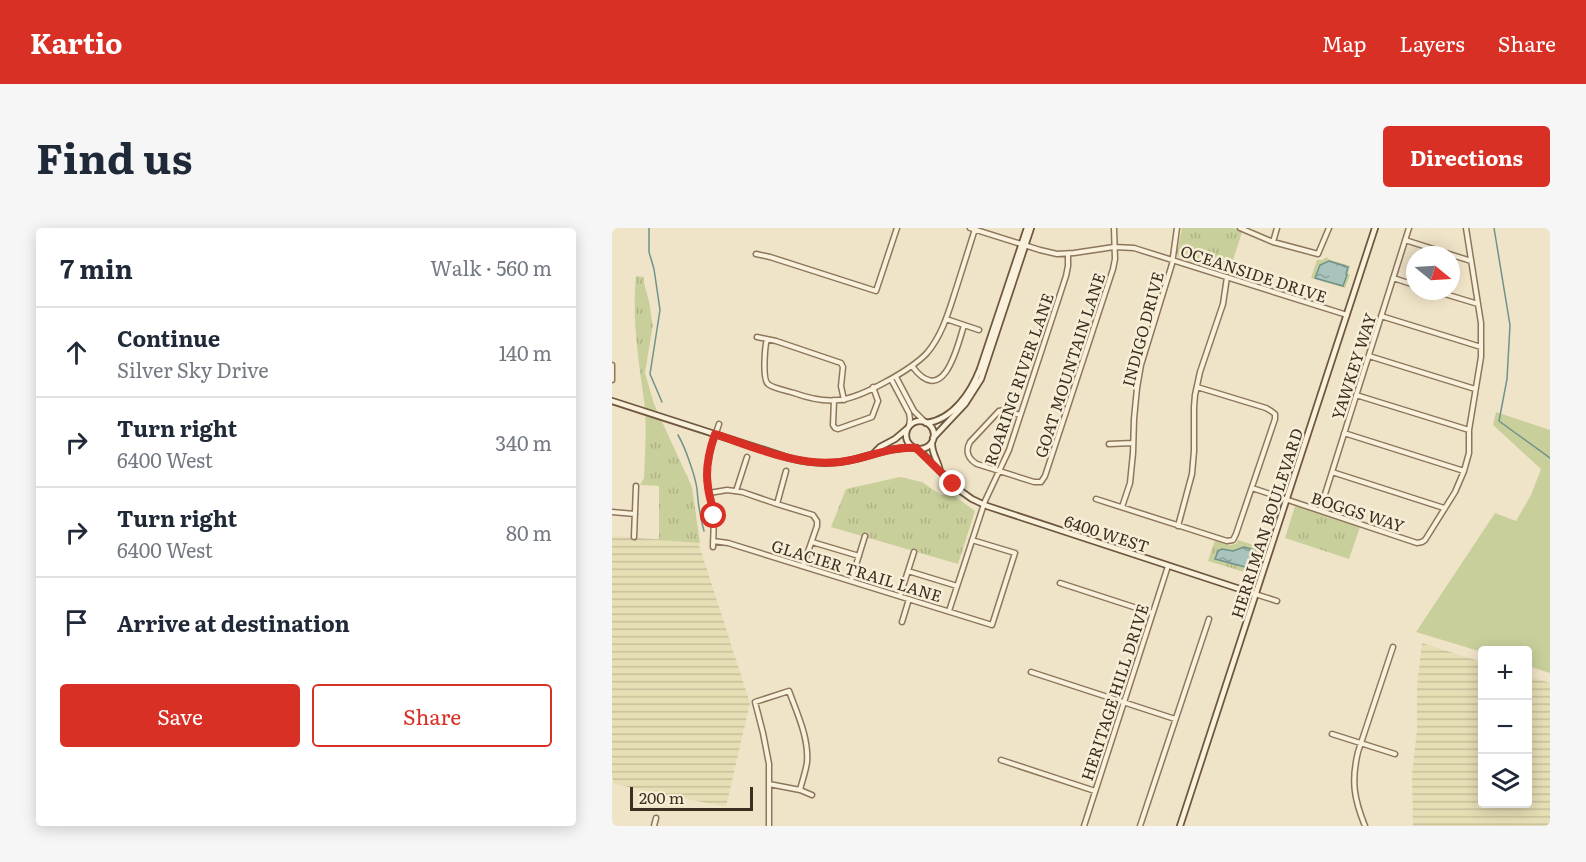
<!DOCTYPE html>
<html lang="en">
<head>
<meta charset="utf-8">
<style>
	body { margin:0; font-family:Literata,serif; background:#f6f6f7; color:#1f2937 }
	.controls { position:absolute; right:18px; bottom:18px; display:grid; overflow:hidden; border-radius:6px; box-shadow:0 3px 15px #0003 }
	.controls button { width:54px; height:54px; display:grid; place-items:center; padding:0; border:0; border-bottom:2px solid #e0e1e3; background:#fff; color:#1f2937; font:30px sans-serif }
	.compass { position:absolute; left:794px; top:18px; width:54px; height:54px; border-radius:50%; background:#fff; box-shadow:0 3px 15px #0003; rotate:108deg }
	.scale { position:absolute; left:18px; bottom:15px; width:123px; box-sizing:border-box; padding-left:6px; border:3px solid #3d2e20; border-top:0; font-size:16px; line-height:21px; white-space:nowrap; color:#3d2e20; -webkit-text-stroke:4px #f7eed8; paint-order:stroke }
	.stop { position:absolute; width:18px; height:18px; margin:-14px; border:4px solid #d93025; border-radius:50%; background:#fff }
	.stop.end { background:#d93025; border-color:#fff; box-shadow:0 2px 6px #0008 }
	.list { margin:0; padding:0; list-style:none }
	h2 { display:flex; justify-content:space-between; align-items:center; height:78px; margin:0; padding:0 24px; font-size:26px }
	h2 small { font-size:20px; font-weight:400; color:#747a83 }
	.list li { display:grid; grid-template-columns:39px 1fr auto; gap:18px; align-items:center; box-sizing:border-box; height:90px; padding:0 24px; border-top:2px solid #e0e1e3 }
	.list b { display:block; font-size:22px; white-space:nowrap }
	.list p { margin:0; font-size:20px; white-space:nowrap; color:#747a83 }
	.list em { font-size:20px; font-style:normal; color:#747a83 }
	.actions { display:flex; gap:12px; padding:18px 24px }
	.actions a { flex:1; padding:14px 0; border:2px solid #d93025; border-radius:6px; text-align:center; font-size:21px; color:#d93025 }
	.actions .main { background:#d93025; color:#fff }
	.icon { flex:none; width:33px; height:33px; fill:none; stroke:currentColor; stroke-width:2; stroke-linecap:round; stroke-linejoin:round }
	.map { position:relative; flex:none; width:938px; height:598px; overflow:hidden; border-radius:6px }
	header { display:flex; align-items:center; gap:36px; box-sizing:border-box; height:84px; padding:0 30px; background:#d93025; color:#fff }
	header strong { font-size:28px }
	nav { display:flex; gap:33px; margin-inline-start:auto; font-size:21px }
	.intro { display:flex; align-items:center; justify-content:space-between; box-sizing:border-box; height:144px; padding:0 36px }
	h1 { margin:0; font-size:42px }
	.button { padding:15px 27px; border-radius:6px; background:#d93025; color:#fff; font-size:21px; font-weight:700 }
	main { display:flex; gap:36px; padding:0 36px }
	aside { flex:1; background:#fff; border-radius:6px; box-shadow:0 3px 15px #0003 }
	.map>svg:first-child { display:block }
	.farmland { fill:url(#farmland-rules) }
	.grass { fill:#c9cf9b }
	.park { fill:url(#park-tufts) }
	.water { fill:url(#water-ripples); stroke:#6f938a; stroke-width:1.5 }
	.lines { fill:none; stroke-linecap:round; stroke-linejoin:round }
	.stream { stroke:#6f938a; stroke-width:1.5 }
	.street-casing { stroke:#8d765c; stroke-width:7 }
	.secondary-casing { stroke:#6f573f; stroke-width:8 }
	.street { stroke:#faf1dc; stroke-width:4 }
	.secondary { stroke:#faf1dc; stroke-width:4.5 }
	.route { stroke:#d93025; stroke-width:8 }
	.labels { text-anchor:middle; dominant-baseline:central; stroke-width:5; stroke-linejoin:round; paint-order:stroke }
	.street-label { font-size:16px; fill:#3d2e20; stroke:#f7eed8 }
</style>
</head>
<body>
<header>
<strong>Kartio</strong>
<nav><a>Map</a><a>Layers</a><a>Share</a></nav>
</header>
<div class="intro"><h1>Find us</h1><a class="button">Directions</a></div>
<main>
<aside>
<h2>7 min<small>Walk · 560 m</small></h2>
<ul class="list">
<li><svg class="icon" aria-label="ahead" viewBox="0 0 24 24"><path d="M12 20V5M6 11l6-6 6 6"/></svg><div><b>Continue</b><p>Silver Sky Drive</p></div><em>140 m</em></li>
<li><svg class="icon" aria-label="right" viewBox="0 0 24 24"><path d="M7 20v-9h11M14 6l5 5-5 5"/></svg><div><b>Turn right</b><p>6400 West</p></div><em>340 m</em></li>
<li><svg class="icon" aria-label="right" viewBox="0 0 24 24"><path d="M7 20v-9h11M14 6l5 5-5 5"/></svg><div><b>Turn right</b><p>6400 West</p></div><em>80 m</em></li>
<li><svg class="icon" aria-label="arrive" viewBox="0 0 24 24"><path d="M6 21V4h12l-3 4 3 4H6"/></svg><div><b>Arrive at destination</b></div></li>
</ul>
<div class="actions"><a class="main">Save</a><a>Share</a></div>
</aside>
<div class="map">
<svg width="938" height="598" viewBox="0 0 938 598">
	<defs>
		<pattern id="farmland-rules" width="6" height="5" patternUnits="userSpaceOnUse" patternTransform="scale(1.5)"><rect width="6" height="5" fill="#e6deb5"/><path d="M0 2.5h6" fill="none" stroke="#c6bf9b"/></pattern>
		<pattern id="park-tufts" width="24" height="20" patternUnits="userSpaceOnUse" patternTransform="scale(1.5)"><rect width="24" height="20" fill="#c9cf9b"/><path d="M3 7l-1-3M5 7V3M7 7l1-3M15 17l-1-3M17 17v-4M19 17l1-3" fill="none" stroke="#aeb285"/></pattern>
		<pattern id="water-ripples" width="26" height="14" patternUnits="userSpaceOnUse" patternTransform="scale(1.5)"><rect width="26" height="14" fill="#a9c4bc"/><path d="M2 4q2-2 4 0t4 0M15 11q2-2 4 0t4 0" fill="none" stroke="#8ba098"/></pattern>
	</defs>
	<rect width="100%" height="100%" fill="#f0e4c8"/>
	<!-- farmland -->
	<path class="farmland" d="M0 308 86 314 138 475 114 579 2 556 0 548Z
		M810 415 870 434V576H915L916 448 938 455V598H801L800 547 805 502V458Z"/>
	<!-- grass -->
	<path class="grass" d="M884 184 938 202V445L916 438 915 422H870V424L804 404 883 285 904 293 919 267 929 241 881 197Z"/>
	<!-- park -->
	<path class="park" d="M570 0H621L630 4 617 45 566 29 565 24Z
		M715 29 716 31 738 38 736 46 738 47 733 60 699 50 705 32H710Z
		M24 48 32 49C32 60 34 60 36 70 39 79 38 88 41 96L33 145 42 176 80 259 88 315 47 312V258L28 257 32 250C33 224 35 197 32 172 26 129 20 91 24 48Z
		M288 249 310 254 329 267 340 266 363 283 346 336 219 299 234 261Z
		M683 278 748 299 737 331 673 310Z
		M603 312 617 317 624 316 626 312 651 320 642 347 596 333Z"/>
	<!-- water -->
	<path class="water" d="M717 33 736 39 734 46 735 47 731 58 703 50 708 37Z
		M632 319 642 322 643 323 637 340 603 331 606 323 610 321 621 323Z"/>
	<g class="lines">
		<!-- stream -->
		<path class="stream" d="M37 0V24L42 41 48 82 38 146 50 174
			M882 0 898 97 895 151 887 193 938 230
			M66 207C73 219 83 247 85 261 86 276 88 289 92 303"/>
		<defs>
			<path id="street" d="M358 0 428 22 445 26 462 25 502 19 522 20 735 87
				M628 0 661 14 706 26 717 0
				M793 12 859 33
				M661 14 665 0
				M144 26 158 29 264 63 285 0
				M781 50 803 57
				M823 63 866 76
				M769 88 869 119
				M334 91 367 102
				M145 109 164 113 229 135 231 139 229 158 232 172
				M155 111C153 118 150 151 156 156 160 160 176 163 182 165 196 170 211 174 227 172 249 170 299 142 315 125 331 106 337 82 345 58 351 39 357 20 363 1
				M757 128 863 161
				M0 137V152
				M300 138C331 180 345 121 352 97
				M284 149 302 183 312 193
				M279 151 297 185 298 191 297 198
				M744 167 857 202
				M222 172 221 197 223 200 226 201 260 189 266 173 261 159
				M408 187 392 182 387 183 358 214C353 223 356 231 365 236L422 254H429L433 248 501 41 503 31 502 0
				M732 205 852 243
				M497 216 521 215
				M720 244 832 280
				M640 260 805 315 810 314 813 312 843 264 852 243 857 225V202L869 129V95L854 0
				M124 263 135 229
				M97 265 115 262 130 264 165 276 201 287 205 293V298L191 338
				M484 271 615 313 621 312 624 306 663 191V186L659 183 654 180 585 159
				M165 276 174 243
				M510 279 518 255 521 225 522 191 525 160 529 137 560 36 565 0
				M708 282 797 0
				M0 284 23 286
				M566 298 580 246 582 223V179L583 167 588 144 611 76 615 49
				M22 309 24 258
				M101 313 116 315 380 397 403 325 360 312
				M200 314 247 328
				M101 319 102 288 96 259 95 241 98 223 107 196
				M296 343 345 358
				M239 353 253 308
				M448 355 540 385
				M643 366 665 373
				M288 368 302 324
				M337 383 373 273 397 222 454 48 456 38V26
				M290 394 297 371
				M419 444 563 491
				M720 506 783 526
				M389 532 483 563
				M157 556 188 562 200 567
				M42 598 44 590
				M157 598V536L151 505 143 474 177 463C185 485 197 510 195 534 194 543 190 553 188 562
				M472 598 556 338
				M528 598 597 391
				M753 598C742 571 739 553 746 524L781 419"/>
			<path id="secondary" d="M0 173 177 230C199 236 221 237 244 231 264 226 283 218 304 220
				M294 207a14 14 0 1 1 28 0a14 14 0 1 1-28 0Z
				M314 195C341 192 359 164 368 141L415 0
				M321 210 353 176 369 151 419 0
				M320 214C319 225 326 232 328 243
				M305 220 346 261 360 271 375 278 643 366
				M262 225 268 219 283 211 296 200
				M568 598 763 0"/>
		</defs>
		<!-- street casing -->
		<use href="#street" class="street-casing"/>
		<!-- secondary casing -->
		<use href="#secondary" class="secondary-casing"/>
		<!-- street -->
		<use href="#street" class="street"/>
		<!-- secondary -->
		<use href="#secondary" class="secondary"/>
	</g>
	<g class="lines">
		<!-- route -->
		<path class="route" d="M102 288C101 278 97 269 96 259 93 241 97 223 103 206 142 219 186 239 228 234 254 231 277 218 304 220L341 256"/>
	</g>
	<g class="labels">
		<!-- street labels -->
		<g class="street-label">
			<text transform="translate(642 45) rotate(18)">OCEANSIDE DRIVE</text>
			<text transform="translate(530 101) rotate(-75)">INDIGO DRIVE</text>
			<text transform="translate(457 137) rotate(-72)">GOAT MOUNTAIN LANE</text>
			<text transform="translate(741 138) rotate(-72)">YAWKEY WAY</text>
			<text transform="translate(406 151) rotate(-71)">ROARING RIVER LANE</text>
			<text transform="translate(746 283) rotate(18)">BOGGS WAY</text>
			<text transform="translate(654 295) rotate(-72)">HERRIMAN BOULEVARD</text>
			<text transform="translate(495 305) rotate(18)">6400 WEST</text>
			<text transform="translate(245 342) rotate(17)">GLACIER TRAIL LANE</text>
			<text transform="translate(502 464) rotate(-72)">HERITAGE HILL DRIVE</text>
		</g>
	</g>
</svg>
<div class="controls">
<button>+</button>
<button>−</button>
<button><svg class="icon" aria-label="layers" viewBox="0 0 24 24"><path d="M12 4l9 5-9 5-9-5zM3 14l9 5 9-5"/></svg></button>
</div>
<svg class="compass" viewBox="-18 -18 36 36"><path d="M0-13l5 13h-10z" fill="#e53935"/><path d="M0 13l5-13h-10z" fill="#747a83"/></svg>
<div class="scale">200 m</div>
<div class="stop" style="left:102px;top:288px"></div>
<div class="stop end" style="left:341px;top:256px"></div>
</div>
</main>
</body>
</html>
